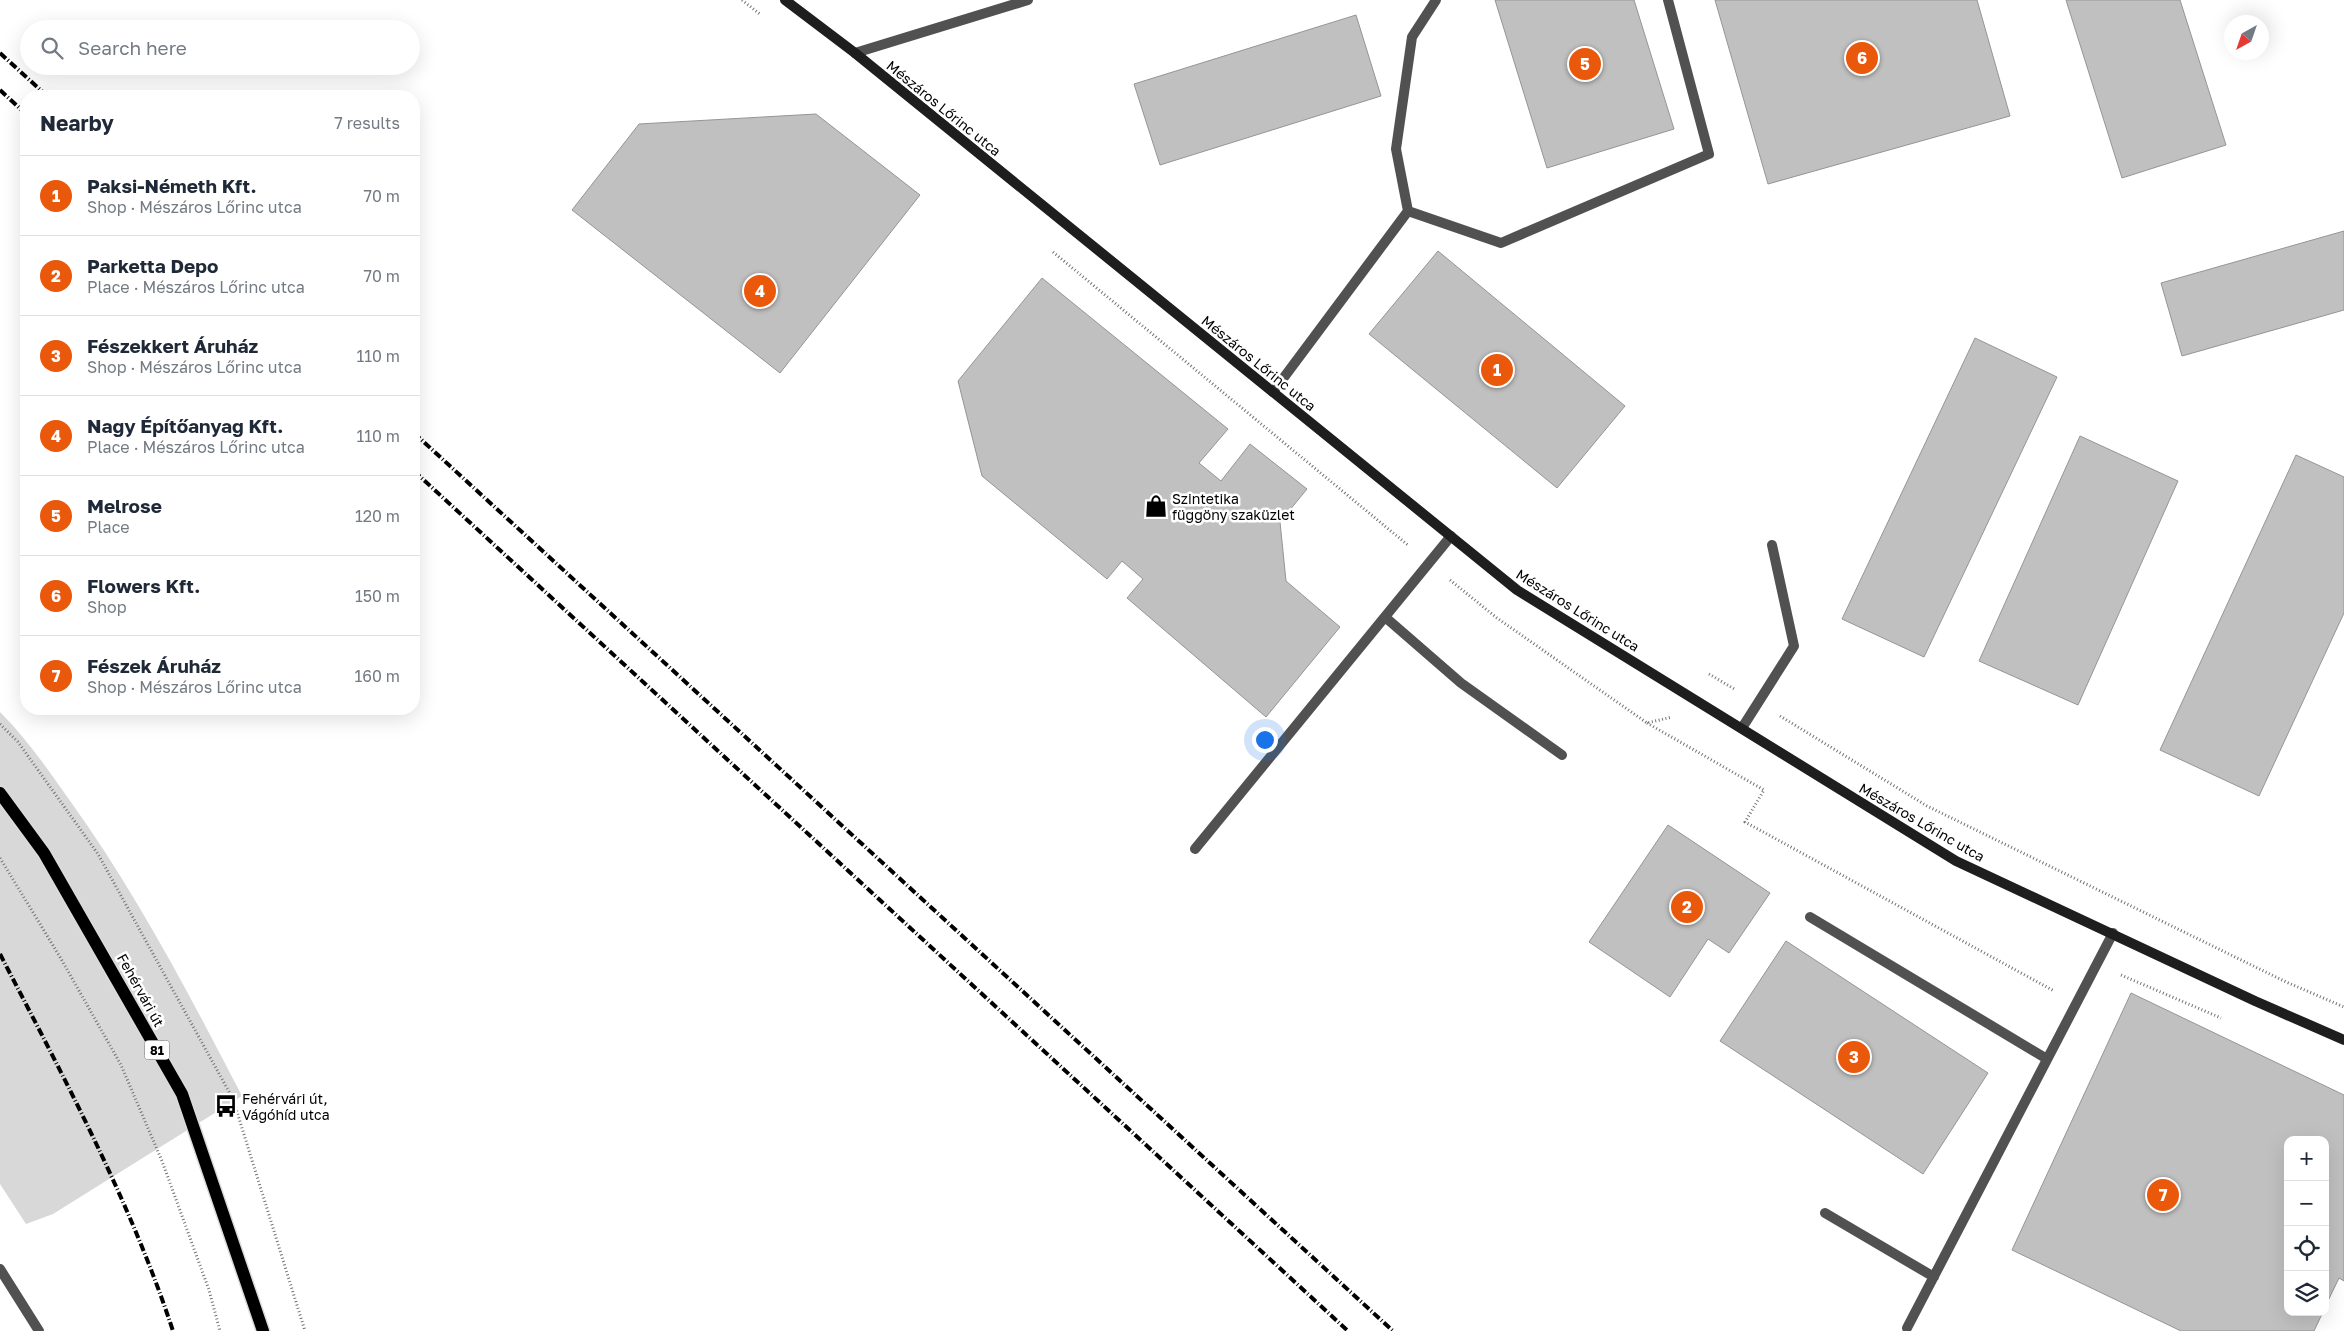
<!DOCTYPE html>
<html lang="en">
<head>
<meta charset="utf-8">
<style>
	body { margin:0; font-family:"Golos Text",sans-serif; background:#f2f2f3; color:#1f2937 }
	.controls { position:absolute; right:15px; bottom:15px; display:grid; overflow:hidden; border-radius:10px; box-shadow:0 5px 20px #0002 }
	.controls button { width:45px; height:45px; display:grid; place-items:center; padding:0; border:0; border-bottom:1px solid #e0e1e3; background:#fff; color:#1f2937; font:25px sans-serif }
	.compass { position:absolute; left:2224px; top:15px; width:45px; height:45px; border-radius:50%; background:#fff; box-shadow:0 5px 20px #0002; rotate:220deg }
	.you { position:absolute; left:1264px; top:739px; width:18px; height:18px; margin:-12px; border:4px solid #fff; border-radius:50%; background:#1a73e8; box-shadow:0 0 0 8px #1a73e833 }
	.badge { display:grid; place-items:center; width:32px; height:32px; border-radius:50%; background:#ea580c; color:#fff; font-size:16px; font-weight:700 }
	.pin { position:absolute; translate:-50% -50%; border:2px solid #fff; box-shadow:0 1px 5px #0006 }
	.list { margin:0; padding:0; list-style:none }
	h2 { display:flex; justify-content:space-between; align-items:center; height:65px; margin:0; padding:0 20px; font-size:21px }
	h2 small { font-size:16px; font-weight:400; color:#747a83 }
	.list li { display:grid; grid-template-columns:32px 1fr auto; gap:15px; align-items:center; box-sizing:border-box; height:80px; padding:0 20px; border-top:1px solid #e0e1e3 }
	.list b { display:block; font-size:19px; white-space:nowrap }
	.list p { margin:0; font-size:16px; white-space:nowrap; color:#747a83 }
	.list em { font-size:16px; font-style:normal; color:#747a83 }
	.icon { flex:none; width:28px; height:28px; fill:none; stroke:currentColor; stroke-width:2; stroke-linecap:round; stroke-linejoin:round }
	.map { position:relative; flex:none; width:2344px; height:1331px; overflow:hidden }
	.search { position:absolute; background:#fff; box-shadow:0 5px 20px #0002; left:20px; top:20px; width:400px; height:55px; display:flex; align-items:center; gap:12px; box-sizing:border-box; padding:0 18px; border-radius:28px; color:#747a83; font-size:19px }
	.panel { position:absolute; background:#fff; box-shadow:0 5px 20px #0002; left:20px; top:90px; width:400px; height:625px; border-radius:20px }
	.map>svg:first-child { display:block }
	.green { fill:#d8d8d8 }
	.building { fill:#c0c0c0; stroke:#959595 }
	.lines { fill:none; stroke-linecap:round; stroke-linejoin:round }
	.primary-casing { stroke:#dbdbdb; stroke-width:15 }
	.path { stroke:#737373; stroke-width:3; stroke-dasharray:1 2.5; stroke-linecap:butt }
	.lane { stroke:#515151; stroke-width:10 }
	.street { stroke:#515151; stroke-width:10 }
	.secondary { stroke:#1e1e1e; stroke-width:10 }
	.primary { stroke:#000; stroke-width:12 }
	.rail { stroke:#000; stroke-width:4; stroke-dasharray:8 2.5 1 2.5; stroke-linecap:butt }
	.labels { text-anchor:middle; dominant-baseline:central; stroke-width:5; stroke-linejoin:round; paint-order:stroke }
	.shield { fill:#fff; stroke:#4c4c4c; stroke-width:1 }
	.shield-label { font-size:12px; font-weight:bold; fill:#000 }
	.street-label { font-size:14px; fill:#000; stroke:#fff }
	.poi-label { font-size:14px; fill:#000; stroke:#fff; text-anchor:start }
</style>
</head>
<body>
<div class="map">
<svg width="2344" height="1331" viewBox="0 0 2344 1331">
	<rect width="100%" height="100%" fill="#fff"/>
	<!-- green -->
	<path class="green" d="M0 712C26 738 47 768 68 798 136 892 189 994 242 1096L53 1214 26 1224 0 1184Z"/>
	<!-- building -->
	<path class="building" d="M1495 0H1634L1674 129 1547 168Z
		M1715 0H1977L2010 116 1768 184Z
		M2066 0H2180L2226 145 2122 178Z
		M1356 15 1381 96 1160 165 1134 84Z
		M816 114 920 195 780 373 572 210 639 124Z
		M2344 231V310L2182 356 2161 283Z
		M1438 251 1625 406 1557 488 1369 334Z
		M1042 278 1228 429 1199 463 1221 481 1250 444 1307 489 1280 522 1286 581 1340 627 1266 717 1127 598 1143 579 1122 561 1107 579 982 476 958 381Z
		M1975 338 2057 377 1924 657 1842 619Z
		M2080 436 2178 481 2078 705 1979 661Z
		M2296 455 2344 477V613L2259 796 2160 750Z
		M1668 825 1770 893 1729 953 1708 939 1670 997 1589 942Z
		M1786 941 1988 1073 1923 1174 1720 1041Z
		M2131 993 2344 1095V1281L2339 1278 2325 1307V1140H2288V1312H2323L2314 1331H2181L2012 1250Z"/>
	<g class="lines">
		<defs>
			<path id="primary" d="M0 793 44 853 182 1094 263 1331"/>
		</defs>
		<!-- primary casing -->
		<use href="#primary" class="primary-casing"/>
		<!-- path -->
		<path class="path" d="M742 0 761 15
			M1053 252 1409 546
			M1450 580 1497 618 1647 723 1672 717
			M1709 674 1736 690
			M1780 716 1927 806 2284 981 2344 1007
			M1647 723 1764 790 1745 822 2054 991
			M0 724 18 742 98 854 233 1099 305 1331
			M0 858 60 957 121 1065 162 1161 209 1290 220 1331
			M2121 975 2221 1018"/>
		<!-- lane -->
		<path class="lane" d="M1408 211 1396 149 1412 37 1436 0
			M1273 392 1408 211 1501 243 1709 154 1668 0
			M1385 617 1461 683 1562 755
			M1742 728 1794 646 1772 545
			M1195 849 1451 536
			M1810 917 2047 1059
			M1825 1213 1934 1277
			M0 1269 39 1331
			M1907 1328 2113 933"/>
		<!-- street -->
		<path class="street" d="M855 53 1028 0"/>
		<!-- secondary -->
		<path class="secondary" d="M785 0 855 53 1517 590 1956 861 2255 1001 2344 1040"/>
		<!-- primary -->
		<use href="#primary" class="primary"/>
		<!-- rail -->
		<path class="rail" d="M0 53 47 96
			M0 90 26 114
			M414 433 1393 1331
			M414 471 1348 1331
			M0 954C63 1076 130 1200 173 1331"/>
	</g>
	<!-- icons -->
	<defs>
		<symbol id="shop-bare" viewBox="-9 -9 18 18"><path d="M-5-2.5h2.3a2.7 3.5 0 0 1 5.4 0H5L5.5 6h-11ZM-1.5-2.5h3a1.5 2.3 0 0 0-3 0Z" fill="#000" stroke="#fff" stroke-width="2.5" paint-order="stroke"/></symbol>
		<symbol id="bus-bare" viewBox="-9 -9 18 18"><path d="M-5-6H5V4H4V6H2V4H-2V6H-4V4H-5ZM-3.5-4V0h7V-4ZM-3.5 1.2v1.5H-2V1.2ZM2 1.2v1.5H3.5V1.2Z" fill="#000" stroke="#fff" stroke-width="2.5" paint-order="stroke"/></symbol>
	</defs>
	<g fill-rule="evenodd">
		<use href="#shop-bare" x="1140" y="490" width="32" height="32"/>
		<use href="#bus-bare" x="210" y="1090" width="32" height="32"/>
	</g>
	<g class="labels">
		<!-- shield labels -->
		<rect class="shield" x="144.5" y="1040.5" width="25" height="19" rx="4"/>
		<g class="shield-label">
			<text x="157" y="1050">81</text>
		</g>
		<!-- street labels -->
		<g class="street-label">
			<text transform="translate(944 108) rotate(39)">Mészáros Lőrinc utca</text>
			<text transform="translate(1259 363) rotate(39)">Mészáros Lőrinc utca</text>
			<text transform="translate(1578 610) rotate(32)">Mészáros Lőrinc utca</text>
			<text transform="translate(1922 822) rotate(30)">Mészáros Lőrinc utca</text>
			<text transform="translate(141 990) rotate(61)">Fehérvári út</text>
		</g>
		<!-- poi labels -->
		<g class="poi-label">
			<text x="1172" y="498">Szintetika<tspan x="1172" dy="16">függöny szaküzlet</tspan></text>
			<text x="242" y="1098">Fehérvári út,<tspan x="242" dy="16">Vágóhíd utca</tspan></text>
		</g>
	</g>
</svg>
<div class="controls">
<button>+</button>
<button>−</button>
<button><svg class="icon" aria-label="locate" viewBox="0 0 24 24"><circle cx="12" cy="12" r="6"/><path d="M12 2v4M12 18v4M2 12h4M18 12h4"/></svg></button>
<button><svg class="icon" aria-label="layers" viewBox="0 0 24 24"><path d="M12 4l9 5-9 5-9-5zM3 14l9 5 9-5"/></svg></button>
</div>
<svg class="compass" viewBox="-18 -18 36 36"><path d="M0-13l5 13h-10z" fill="#e53935"/><path d="M0 13l5-13h-10z" fill="#747a83"/></svg>
<div class="you"></div>
<div class="pin badge" style="left:1497px;top:370px">1</div>
<div class="pin badge" style="left:1687px;top:907px">2</div>
<div class="pin badge" style="left:1854px;top:1057px">3</div>
<div class="pin badge" style="left:760px;top:291px">4</div>
<div class="pin badge" style="left:1585px;top:64px">5</div>
<div class="pin badge" style="left:1862px;top:58px">6</div>
<div class="pin badge" style="left:2163px;top:1195px">7</div>
<div class="search"><svg class="icon" aria-label="search" viewBox="0 0 24 24"><circle cx="10" cy="10" r="6"/><path d="M15 15l6 6"/></svg>Search here</div>
<section class="panel">
<h2>Nearby<small>7 results</small></h2>
<ul class="list">
<li><span class="badge">1</span><div><b>Paksi-Németh Kft.</b><p>Shop · Mészáros Lőrinc utca</p></div><em>70 m</em></li>
<li><span class="badge">2</span><div><b>Parketta Depo</b><p>Place · Mészáros Lőrinc utca</p></div><em>70 m</em></li>
<li><span class="badge">3</span><div><b>Fészekkert Áruház</b><p>Shop · Mészáros Lőrinc utca</p></div><em>110 m</em></li>
<li><span class="badge">4</span><div><b>Nagy Építőanyag Kft.</b><p>Place · Mészáros Lőrinc utca</p></div><em>110 m</em></li>
<li><span class="badge">5</span><div><b>Melrose</b><p>Place</p></div><em>120 m</em></li>
<li><span class="badge">6</span><div><b>Flowers Kft.</b><p>Shop</p></div><em>150 m</em></li>
<li><span class="badge">7</span><div><b>Fészek Áruház</b><p>Shop · Mészáros Lőrinc utca</p></div><em>160 m</em></li>
</ul>
</section>
</div>
</body>
</html>
